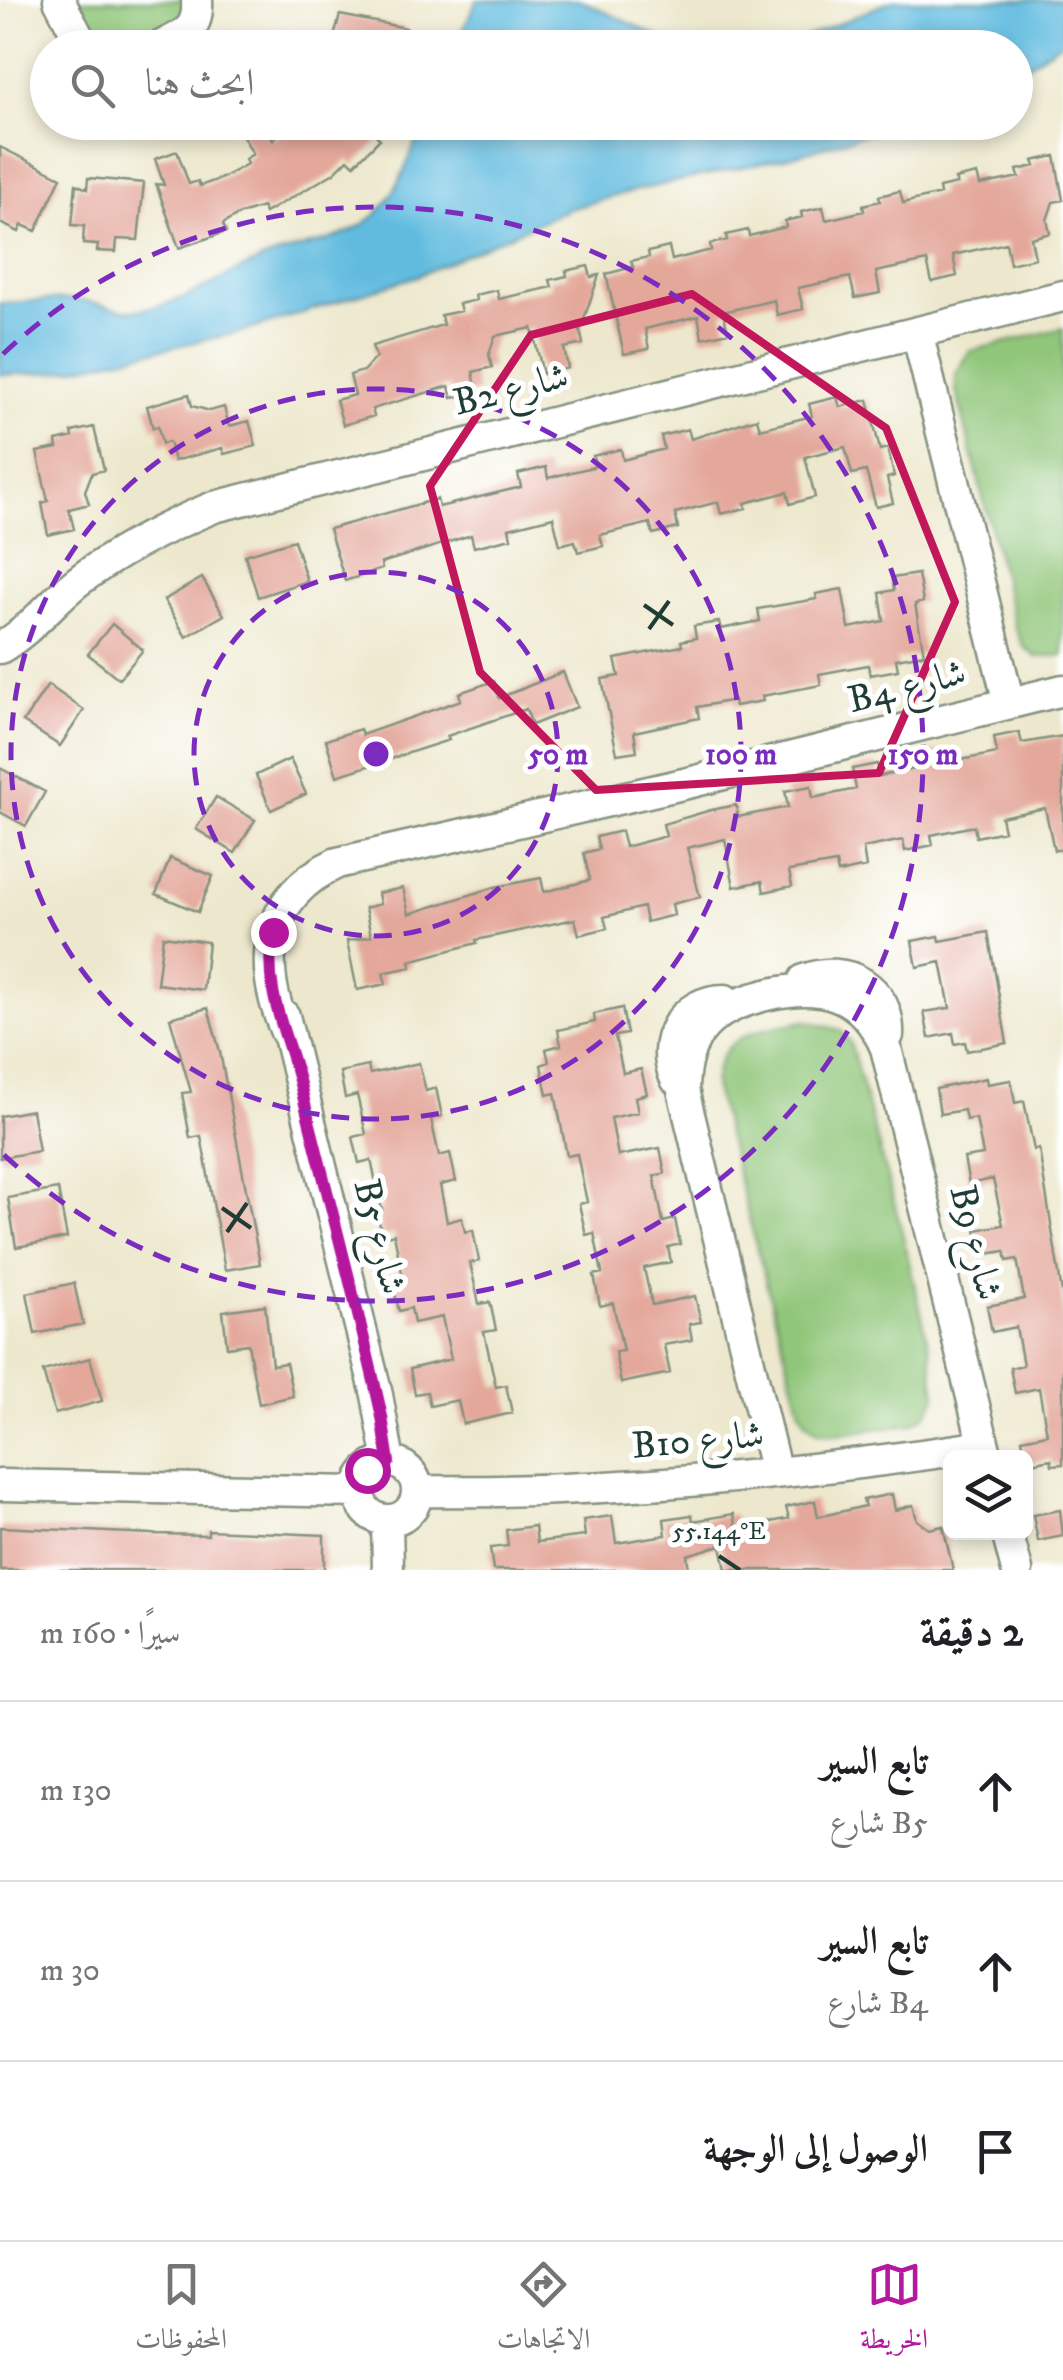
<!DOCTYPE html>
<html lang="ar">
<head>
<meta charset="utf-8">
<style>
	body { margin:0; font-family:"IM FELL DW Pica",Amiri,serif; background:#f6f6f6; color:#202124; direction:rtl }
	.controls { position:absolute; right:30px; bottom:30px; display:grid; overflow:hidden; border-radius:15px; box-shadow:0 5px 15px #0003 }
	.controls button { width:90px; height:90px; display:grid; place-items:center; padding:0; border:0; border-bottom:2px solid #e0e0e0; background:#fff; color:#202124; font:50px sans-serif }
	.stop { position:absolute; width:30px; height:30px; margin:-22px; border:8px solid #b5179e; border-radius:50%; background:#fff }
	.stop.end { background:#b5179e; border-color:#fff; box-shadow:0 2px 10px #0008 }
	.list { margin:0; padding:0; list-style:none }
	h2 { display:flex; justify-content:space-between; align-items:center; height:130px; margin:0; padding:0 40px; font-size:42px }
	h2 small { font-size:32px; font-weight:400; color:#757577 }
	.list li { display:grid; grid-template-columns:65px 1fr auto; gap:30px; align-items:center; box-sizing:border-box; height:180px; padding:0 40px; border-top:2px solid #e0e0e0 }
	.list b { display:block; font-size:38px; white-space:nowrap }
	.list p { margin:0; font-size:32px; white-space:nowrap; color:#757577 }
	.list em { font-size:32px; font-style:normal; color:#757577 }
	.icon { flex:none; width:55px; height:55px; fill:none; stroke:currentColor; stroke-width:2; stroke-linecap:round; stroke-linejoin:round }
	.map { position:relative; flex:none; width:1063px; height:1570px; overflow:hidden; direction:ltr }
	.search { position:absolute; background:#fff; box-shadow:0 5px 15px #0003; left:30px; right:30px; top:30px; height:110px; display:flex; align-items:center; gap:25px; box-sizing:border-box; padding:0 35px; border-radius:55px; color:#757577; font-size:38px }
	.sheet { height:670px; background:#fff }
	nav { display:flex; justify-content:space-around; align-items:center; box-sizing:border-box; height:140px; border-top:2px solid #e0e0e0; background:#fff; font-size:28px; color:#757577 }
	nav a { display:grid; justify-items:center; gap:5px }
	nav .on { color:#b5179e }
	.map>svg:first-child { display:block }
	.green { fill:#90c679; stroke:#588256; stroke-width:2.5 }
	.water { fill:#61bbdf; stroke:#407c8a; stroke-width:2.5 }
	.building { fill:#e4a89b }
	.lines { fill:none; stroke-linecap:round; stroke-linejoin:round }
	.minor-casing { stroke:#869280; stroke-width:35 }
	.minor { stroke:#fff; stroke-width:30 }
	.route { stroke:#b5179e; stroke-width:12 }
	.marked { fill:none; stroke:#c2185b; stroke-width:8; stroke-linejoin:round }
	.ticks { fill:none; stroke:#1f3d34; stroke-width:4 }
	.ring { fill:none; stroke:#7b2cbf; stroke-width:5; stroke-dasharray:18 12 }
	.labels { text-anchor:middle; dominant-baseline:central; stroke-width:10; stroke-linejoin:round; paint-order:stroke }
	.street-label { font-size:38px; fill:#1f3d34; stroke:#fff }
	.ticks-label { font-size:25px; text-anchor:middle; fill:#1f3d34; stroke:#fff; stroke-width:10; stroke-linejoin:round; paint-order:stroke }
	.centre { fill:#7b2cbf; stroke:#fff; stroke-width:5 }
	.ring-label { font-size:30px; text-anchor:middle; font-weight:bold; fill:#7b2cbf; stroke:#fff; stroke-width:10; stroke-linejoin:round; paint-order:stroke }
</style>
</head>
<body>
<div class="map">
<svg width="1063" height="1570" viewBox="0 0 1063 1570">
	<rect width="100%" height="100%" fill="#fff"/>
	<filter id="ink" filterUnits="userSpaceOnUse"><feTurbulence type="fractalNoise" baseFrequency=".01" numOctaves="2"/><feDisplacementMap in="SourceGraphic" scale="20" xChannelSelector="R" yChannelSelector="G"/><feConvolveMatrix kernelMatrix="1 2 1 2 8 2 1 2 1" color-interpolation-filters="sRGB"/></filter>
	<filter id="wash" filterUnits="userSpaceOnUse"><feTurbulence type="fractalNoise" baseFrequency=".0048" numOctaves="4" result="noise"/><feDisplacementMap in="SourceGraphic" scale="40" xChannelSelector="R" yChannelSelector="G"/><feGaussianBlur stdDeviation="2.25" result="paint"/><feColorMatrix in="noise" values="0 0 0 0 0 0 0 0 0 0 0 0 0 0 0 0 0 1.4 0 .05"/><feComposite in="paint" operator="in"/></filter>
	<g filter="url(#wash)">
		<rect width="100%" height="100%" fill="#ede8cd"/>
		<!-- green -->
		<path class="green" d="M69 0H188L177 23 133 47H94Z
			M1063 328V655L1036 657 1024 647 1015 627 956 389V374L970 351Z
			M806 1021 840 1030 850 1042 901 1228 930 1350 936 1396 927 1414 911 1424 840 1434 819 1432 807 1423 800 1410 714 1086C718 1030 762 1030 806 1021Z"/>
		<!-- water -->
		<path class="water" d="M477 0H581L680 47H455Z
			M893 0H1063V41L1016 72V48L784 47Z
			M423 123H902L793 156 629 192 569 209 417 276 246 331 57 372 0 375V303C25 303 52 298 77 300 97 301 116 312 137 310 187 305 227 271 273 256 305 245 346 240 373 217 400 193 410 155 423 123Z"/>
		<g id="blocks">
			<!-- building -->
			<path class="building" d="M340 15 406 28 401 48H364L333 40Z
				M235 122H263L273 140 289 122H363L380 139 354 165 348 159 334 173 265 213 262 207 238 215 223 224 226 232 179 248 156 184 164 185 155 159 177 151 189 184 198 181 200 186 222 178 247 164 245 159 253 154Z
				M0 147 61 177 36 231 22 225 19 232 0 223Z
				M1055 156 1063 200 1053 202 1047 220 1050 233 1031 238 1035 258 1010 264 1006 243 953 255 957 276 932 282 927 261 876 272 880 293 855 298 850 277 798 288 803 309 777 315 774 300 723 312 728 332 702 338 698 316 645 329 649 349 624 354 606 274 633 267 631 261 649 257 648 252 669 247 672 260 711 250 710 244 727 240 726 235 748 230 749 236 786 227 785 221 802 217 801 212 823 207 826 220 864 211 863 205 880 201 879 196 900 191 903 203 940 194 939 188 957 184 955 179 977 174 980 185 1019 177 1017 170 1035 166 1033 161Z
				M88 178 144 183 138 240 117 239 116 252 97 251 98 245 83 244 84 226 72 225 76 184 87 189Z
				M588 266 591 277 599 275 580 330 583 344 564 348 568 368 543 374 532 328 495 336 489 354 492 367 473 372 477 392 452 398 449 386 372 409 374 416 343 425 336 400 355 395 350 375 363 371 376 357 372 346 443 325 441 315 461 311 459 304 476 300 475 295 497 290 499 299 552 287 550 280 567 276 566 271Z
				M189 394 192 406 210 411 224 407 229 426 249 421 256 446 224 454 222 448 174 461 169 442 162 444 158 426 153 428 147 406Z
				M837 397 840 407 868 400 880 450 888 448 894 476 887 478 893 503 876 507 866 471 852 474 845 447 805 457 815 497 790 504 787 492 745 503 746 508 721 514 718 502 675 513 678 528 653 534 650 523 600 535 603 546 578 552 575 541 560 545 553 517 509 528 511 538 474 547 471 535 381 563 382 569 345 581 329 529 437 499 439 507 521 487 518 474 546 467 548 478 596 466 593 456 621 449 623 460 664 449 661 436 688 429 691 439 757 418 760 429 812 416 809 404Z
				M94 427 104 470 92 473 85 491 89 504 69 509 74 529 48 535 42 503 48 501 37 452 57 448 56 441 73 437 72 432Z
				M294 540 307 581 258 597 245 555Z
				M918 574 923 602 915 604 924 654 896 659 898 670 870 675 868 665 819 674 821 685 762 696 763 701 735 706 734 700 697 707 699 718 634 732 637 751 617 754 602 679 619 676 615 659 682 646 681 641 696 638 694 626 719 622 721 629 760 621 758 609 817 599 816 594 842 589 849 628 884 621 880 593 894 590 892 578Z
				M202 578 224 615 186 637 164 600Z
				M112 624 143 650 119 679 88 654Z
				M563 672 577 707 532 725 526 709 447 736 449 740 337 776 326 740 360 729 362 735 461 700 459 693 494 681 499 698Z
				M48 685 84 710 60 746 23 722Z
				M1019 732 1022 743 1063 736V850H1054L1045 808 1001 817 1004 831 976 837 974 826 931 835 933 845 905 851 903 840 863 848 866 867 838 873 836 863 789 871 792 886 764 892 762 881 734 887 725 839 687 848 700 897 672 904 674 915 646 922 643 907 604 917 607 928 579 935 575 919 476 940 477 943 410 961 411 967 383 973 386 984 357 990 347 941 371 936 365 908 380 904 378 893 403 888 409 914 495 887 541 878 544 892 590 880 584 853 599 849 596 837 621 831 625 847 666 836 663 824 711 810 736 805 738 817 788 807 785 791 811 786 813 798 856 789 852 769 877 764 880 776 925 767 922 755 948 750 950 762 997 753 994 737Z
				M290 759 306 794 271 810 256 775Z
				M0 768 45 792 26 826 0 812Z
				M216 797 255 820 235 853 196 829Z
				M170 858 213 876 198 912 156 894Z
				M988 932 1007 1043 967 1051 965 1042 955 1044 953 1033 929 1038 924 1012 950 1008 941 962 917 967 912 941 939 936 940 941Z
				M163 936 208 942 203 990 157 984Z
				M208 1008 220 1052 260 1264 225 1270 201 1136 190 1138 182 1093 191 1092 170 1018Z
				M622 1008 627 1034 615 1036 623 1073 641 1069 647 1094 635 1097 638 1112 611 1118 618 1156 660 1148 665 1173 654 1176 663 1222 675 1219 680 1244 668 1247 671 1262 644 1268 652 1305 695 1296 701 1322 689 1324 692 1340 664 1345 670 1373 621 1383 615 1352 623 1351 613 1303 600 1306 594 1275 602 1273 594 1233 586 1235 579 1204 587 1202 577 1154 567 1156 555 1093 547 1095 541 1065 549 1062 546 1049 561 1045 558 1030 595 1022 594 1014Z
				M419 1063 426 1091 436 1088 442 1116 431 1119 439 1156 450 1153 456 1181 440 1185 447 1222 462 1218 465 1232 473 1230 479 1261 470 1263 479 1304 490 1302 496 1330 484 1332 496 1387 506 1385 512 1413 463 1424 458 1400 430 1406 427 1392 415 1394 410 1369 451 1359 442 1317 414 1323 411 1308 399 1311 393 1285 404 1283 394 1234 382 1237 377 1211 382 1210 371 1160 359 1163 353 1137 366 1134 357 1095 345 1098 340 1072 368 1066 370 1074Z
				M986 1078 987 1084 1011 1080 1015 1103 1024 1101 1034 1150 1039 1149 1063 1299V1464L1052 1465 1051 1459 1027 1464 1022 1439 1047 1434 1039 1388 1015 1393 1010 1368 1023 1365 1016 1327 992 1332 987 1306 1024 1299 1017 1259 1007 1261 1005 1251 981 1255 976 1230 1003 1225 993 1179 969 1184 964 1158 983 1155 976 1118 966 1120 964 1110 940 1114 936 1089Z
				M32 1110 39 1151 0 1158V1116Z
				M58 1189 67 1238 16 1247 8 1198Z
				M74 1283 83 1324 35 1334 27 1293Z
				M265 1305 272 1365 286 1363 293 1396 259 1404 248 1344 227 1347 223 1311Z
				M90 1358 102 1401 55 1414 43 1371Z
				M892 1494 895 1510 913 1505 917 1520 929 1529 943 1526 953 1570H726L721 1545 687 1555 689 1570H493L490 1548 508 1546 506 1530 535 1526 537 1542 585 1536 583 1520 612 1516 616 1543 666 1535 664 1519 692 1515 693 1521 734 1514 737 1530 789 1518 786 1507 815 1501 818 1517 865 1506 863 1500Z
				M1060 1510 1063 1536 1038 1541 1033 1515Z
				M0 1527 152 1534 208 1535V1530L324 1535V1570H0Z"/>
		</g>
	</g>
	<g filter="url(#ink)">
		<use href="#blocks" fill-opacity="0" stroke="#869280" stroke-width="2.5"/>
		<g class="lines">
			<defs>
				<path id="minor" d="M59 0 84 48
					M158 48C183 34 199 33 197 0
					M917 332 1009 703
					M0 648C30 631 50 603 77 582 119 550 165 527 214 507L1063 296
					M804 980C846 963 890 988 888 1035
					M284 1016 377 1395 389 1462
					M286 1032C257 964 263 897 337 863L692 782 1063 690
					M676 1079C658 1042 682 1000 725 1000
					M359 1491a29 29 0 1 1 58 0a29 29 0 1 1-58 0Z
					M776 1473 683 1090C684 1032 712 1008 766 995 821 982 862 992 886 1048L987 1458
					M0 1485 359 1492
					M417 1491C608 1494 795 1474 984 1446
					M387 1521 388 1570
					M1007 1532 1017 1570"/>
			</defs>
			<!-- minor casing -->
			<use href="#minor" class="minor-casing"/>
			<!-- minor -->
			<use href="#minor" class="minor"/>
		</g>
	</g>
	<g class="lines" filter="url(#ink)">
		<!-- route -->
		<path class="route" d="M273 932C262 991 287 1032 301 1088 328 1198 358 1307 382 1417L389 1462 367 1470"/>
	</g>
	<!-- marked area -->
	<path class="marked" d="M692 294 886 428 955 602 879 773 596 790 480 672 430 486 531 335Z"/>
	<!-- ticks -->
	<path class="ticks" d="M644 605 673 625M649 629 669 601M222 1208 251 1228M227 1232 247 1203M719 1556 740 1570"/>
	<!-- distance rings -->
	<g class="ring">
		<circle cx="376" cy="754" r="182"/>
		<circle cx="376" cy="754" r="365"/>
		<path d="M3 354A547 547 0 1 1 3 1154"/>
	</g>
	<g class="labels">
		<!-- street labels -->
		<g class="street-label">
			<text transform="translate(511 390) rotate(-14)">B2 شارع</text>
			<text transform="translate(907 687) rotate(-14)">B4 شارع</text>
			<text transform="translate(379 1237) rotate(76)">B5 شارع</text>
			<text transform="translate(975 1243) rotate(76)">B9 شارع</text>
			<text transform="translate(698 1441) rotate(-5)">B10 شارع</text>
		</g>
	</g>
	<g class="ticks-label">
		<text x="719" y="1539">55.144°E</text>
	</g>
	<circle cx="376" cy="754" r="15" class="centre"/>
	<g class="ring-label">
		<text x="558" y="764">50 m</text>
		<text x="741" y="764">100 m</text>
		<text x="923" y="764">150 m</text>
	</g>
</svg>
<div class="controls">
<button><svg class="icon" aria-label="layers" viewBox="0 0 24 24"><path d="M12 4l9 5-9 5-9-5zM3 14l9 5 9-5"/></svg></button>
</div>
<div class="stop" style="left:367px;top:1470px"></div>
<div class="stop end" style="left:273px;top:932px"></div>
<div class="search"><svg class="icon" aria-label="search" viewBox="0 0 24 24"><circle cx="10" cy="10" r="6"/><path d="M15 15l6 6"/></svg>ابحث هنا</div>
</div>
<section class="sheet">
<h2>2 دقيقة<small>سيرًا · 160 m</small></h2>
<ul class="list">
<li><svg class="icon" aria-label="ahead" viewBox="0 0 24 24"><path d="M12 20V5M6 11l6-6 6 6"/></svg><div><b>تابع السير</b><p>B5 شارع</p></div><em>130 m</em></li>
<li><svg class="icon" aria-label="ahead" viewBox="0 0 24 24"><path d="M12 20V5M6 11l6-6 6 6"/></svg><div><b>تابع السير</b><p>B4 شارع</p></div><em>30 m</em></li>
<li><svg class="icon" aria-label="arrive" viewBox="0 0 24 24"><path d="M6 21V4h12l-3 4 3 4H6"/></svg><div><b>الوصول إلى الوجهة</b></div></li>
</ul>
</section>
<nav>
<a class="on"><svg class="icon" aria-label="map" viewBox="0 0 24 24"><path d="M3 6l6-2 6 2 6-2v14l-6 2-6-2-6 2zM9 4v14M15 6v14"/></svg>الخريطة</a>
<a><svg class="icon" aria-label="directions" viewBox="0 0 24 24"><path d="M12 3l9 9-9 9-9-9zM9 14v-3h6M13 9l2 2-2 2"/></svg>الاتجاهات</a>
<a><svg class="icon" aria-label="saved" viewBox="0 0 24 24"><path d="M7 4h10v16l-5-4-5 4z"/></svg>المحفوظات</a>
</nav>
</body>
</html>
